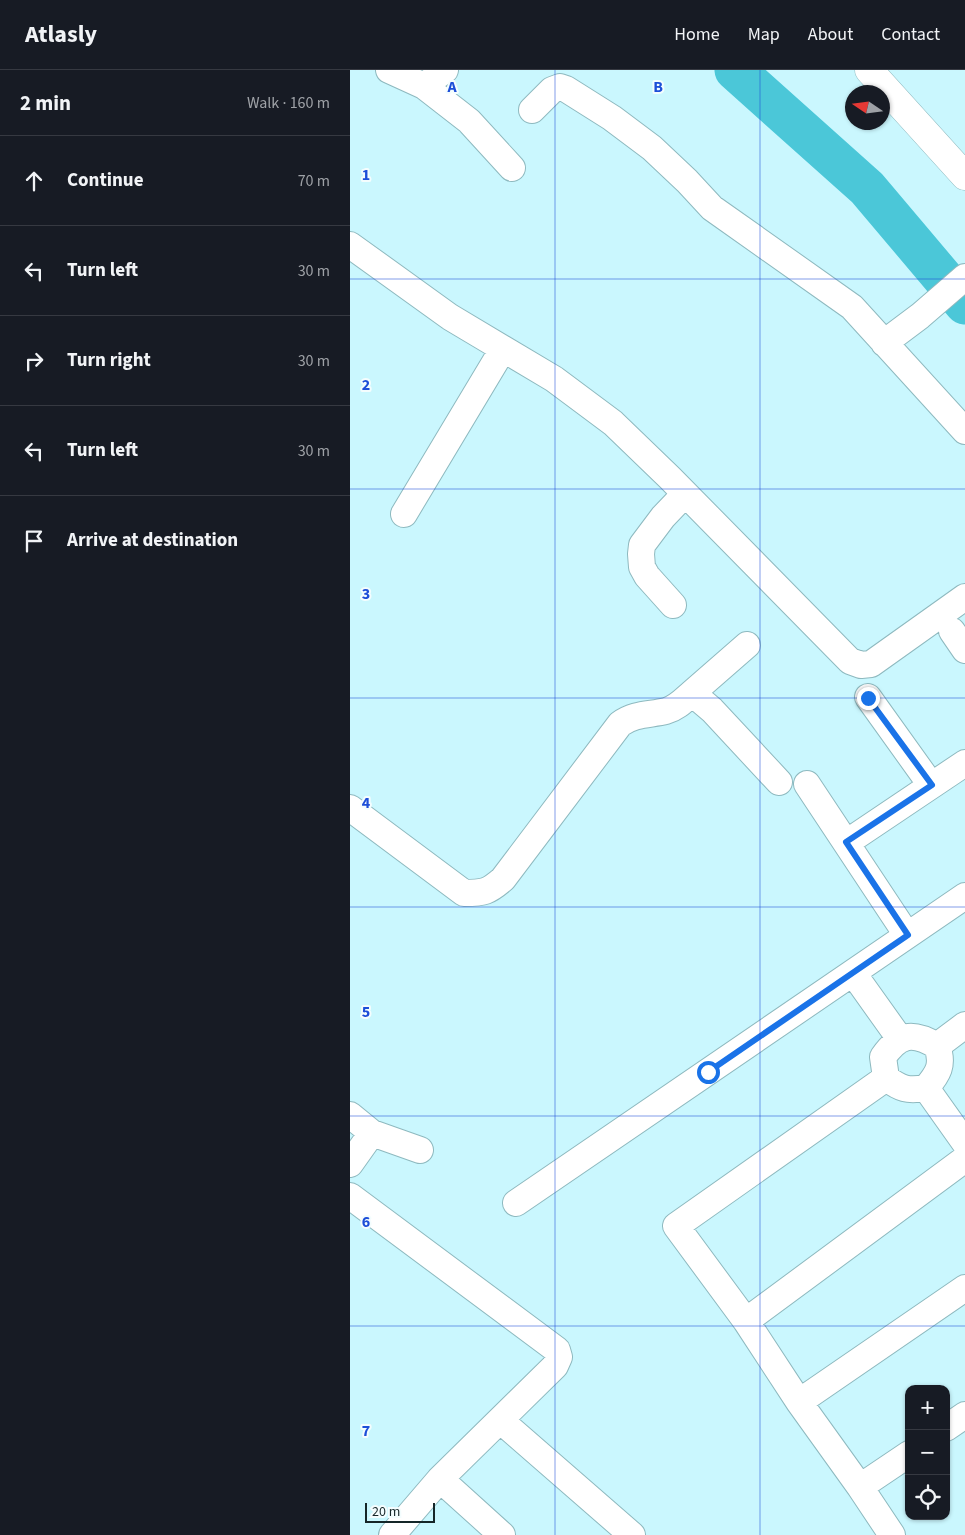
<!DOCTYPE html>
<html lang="en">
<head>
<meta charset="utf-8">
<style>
	body { margin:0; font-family:"Source Sans 3",sans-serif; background:#242831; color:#f1f3f6 }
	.controls { position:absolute; right:15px; bottom:15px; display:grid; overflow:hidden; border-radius:10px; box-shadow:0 1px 4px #0004 }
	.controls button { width:45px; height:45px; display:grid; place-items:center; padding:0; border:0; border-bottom:1px solid #363941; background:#171b24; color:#f1f3f6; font:25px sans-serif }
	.compass { position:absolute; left:495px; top:15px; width:45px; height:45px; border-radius:50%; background:#171b24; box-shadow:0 1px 4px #0004; rotate:283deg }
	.scale { position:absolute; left:15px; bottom:12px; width:70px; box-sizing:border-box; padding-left:5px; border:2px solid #152628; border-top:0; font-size:14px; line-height:18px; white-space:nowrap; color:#152628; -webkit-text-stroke:4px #f4fdfe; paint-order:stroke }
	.stop { position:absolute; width:15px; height:15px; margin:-11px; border:4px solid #1a73e8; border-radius:50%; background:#fff }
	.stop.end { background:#1a73e8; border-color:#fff; box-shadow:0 1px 5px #0008 }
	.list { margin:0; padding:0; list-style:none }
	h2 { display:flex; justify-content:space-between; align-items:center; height:65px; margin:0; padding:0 20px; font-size:21px }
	h2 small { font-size:16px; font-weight:400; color:#9ea1a6 }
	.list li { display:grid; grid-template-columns:32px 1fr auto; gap:15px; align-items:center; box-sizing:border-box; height:90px; padding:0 20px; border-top:1px solid #363941 }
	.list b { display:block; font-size:19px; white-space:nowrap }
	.list em { font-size:16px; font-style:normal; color:#9ea1a6 }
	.icon { flex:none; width:28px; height:28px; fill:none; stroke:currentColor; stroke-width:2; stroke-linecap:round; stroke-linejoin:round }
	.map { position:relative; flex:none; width:615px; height:1465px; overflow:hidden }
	header { display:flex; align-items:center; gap:30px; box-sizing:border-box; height:70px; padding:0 25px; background:#171b24; border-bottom:1px solid #363941 }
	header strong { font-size:24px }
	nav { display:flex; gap:28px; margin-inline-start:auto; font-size:18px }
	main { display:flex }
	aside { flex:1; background:#171b24 }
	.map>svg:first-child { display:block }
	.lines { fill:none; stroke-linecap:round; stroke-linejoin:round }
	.river { stroke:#4bc7d8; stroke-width:41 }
	.minor-casing { stroke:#8eb9bf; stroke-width:28 }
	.secondary-casing { stroke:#8eb9bf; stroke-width:29 }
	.minor { stroke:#fff; stroke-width:26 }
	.secondary { stroke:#fff; stroke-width:28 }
	.route { stroke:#1a73e8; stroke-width:6 }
	.grid { fill:none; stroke:#1d4ed8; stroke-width:1; stroke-opacity:0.55 }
	.grid-label { font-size:16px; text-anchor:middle; font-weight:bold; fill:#1d4ed8; stroke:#f4fdfe; stroke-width:4; stroke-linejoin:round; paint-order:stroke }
</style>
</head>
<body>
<header>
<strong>Atlasly</strong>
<nav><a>Home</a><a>Map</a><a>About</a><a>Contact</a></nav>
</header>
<main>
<aside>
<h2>2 min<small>Walk · 160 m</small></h2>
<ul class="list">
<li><svg class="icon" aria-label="ahead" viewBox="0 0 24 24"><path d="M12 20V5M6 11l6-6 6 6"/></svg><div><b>Continue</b></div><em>70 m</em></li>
<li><svg class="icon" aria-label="left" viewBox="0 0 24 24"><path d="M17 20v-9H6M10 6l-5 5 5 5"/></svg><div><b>Turn left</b></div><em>30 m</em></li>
<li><svg class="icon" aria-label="right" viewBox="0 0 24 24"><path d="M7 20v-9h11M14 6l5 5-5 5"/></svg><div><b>Turn right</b></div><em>30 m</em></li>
<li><svg class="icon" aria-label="left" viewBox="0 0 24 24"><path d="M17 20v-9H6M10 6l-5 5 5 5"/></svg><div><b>Turn left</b></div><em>30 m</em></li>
<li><svg class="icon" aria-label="arrive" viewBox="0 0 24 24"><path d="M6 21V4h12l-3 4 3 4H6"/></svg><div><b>Arrive at destination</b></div></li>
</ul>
</aside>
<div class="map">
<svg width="615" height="1465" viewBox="0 0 615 1465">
	<rect width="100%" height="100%" fill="#caf7fe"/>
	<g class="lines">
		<!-- river -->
		<path class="river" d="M385 0 517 118 615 234"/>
		<defs>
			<path id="minor" d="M39 0 74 16 95 0
				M74 16 119 51 162 98
				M182 40 202 20 210 17 216 19 262 48 302 78 337 111 362 138 502 237 615 361
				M0 175 100 247 204 309 263 353 320 408 500 591 511 595 521 594 615 527
				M534 273 570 246 615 207
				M54 444 153 279
				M323 535 297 506 292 497 291 484 292 475 313 447 335 424
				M602 561 615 580
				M342 623 397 575
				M518 627 581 715
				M457 714 557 865
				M0 738 114 823C134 823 138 822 153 809L270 654C285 643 300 645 316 641 327 638 334 630 342 623L362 640 429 712
				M496 773 615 693
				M503 903 550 969
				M615 955 587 976C594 995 588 1004 576 1018L615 1073
				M536 1008C551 1019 557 1021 576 1018
				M0 1045 22 1063 70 1080
				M0 1094 22 1063
				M0 1126 207 1280 209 1287 205 1296 90 1409 42 1465
				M166 1133 615 826
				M396 1251 615 1089
				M449 1332 615 1218
				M150 1350 282 1465
				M596 1358 615 1345
				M90 1409 152 1465
				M510 1417 559 1384
				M542 1465 510 1417 449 1332 396 1251 326 1156 536 1008 533 987C549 964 562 961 587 976"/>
			<path id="secondary" d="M519 0 615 106"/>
		</defs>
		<!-- minor casing -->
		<use href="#minor" class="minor-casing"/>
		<!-- secondary casing -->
		<use href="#secondary" class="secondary-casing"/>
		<!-- minor -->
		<use href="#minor" class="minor"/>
		<!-- secondary -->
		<use href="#secondary" class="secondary"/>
	</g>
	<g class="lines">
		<!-- route -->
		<path class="route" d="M358 1002 558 865 496 772 582 715 518 628"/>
	</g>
	<!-- grid -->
	<path class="grid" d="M205 0V1465M410 0V1465M0 209H615M0 419H615M0 628H615M0 837H615M0 1046H615M0 1256H615"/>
	<g class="grid-label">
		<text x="102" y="22">A</text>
		<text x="308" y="22">B</text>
		<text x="16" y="110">1</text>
		<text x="16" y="320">2</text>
		<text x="16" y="529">3</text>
		<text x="16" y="738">4</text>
		<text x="16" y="947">5</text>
		<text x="16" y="1157">6</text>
		<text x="16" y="1366">7</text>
	</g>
</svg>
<div class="controls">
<button>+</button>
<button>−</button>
<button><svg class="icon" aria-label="locate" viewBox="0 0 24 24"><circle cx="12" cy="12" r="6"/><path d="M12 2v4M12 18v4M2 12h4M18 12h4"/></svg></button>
</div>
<svg class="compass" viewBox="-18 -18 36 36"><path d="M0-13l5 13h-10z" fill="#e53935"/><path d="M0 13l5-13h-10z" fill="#9ea1a6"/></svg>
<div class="scale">20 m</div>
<div class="stop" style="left:358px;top:1002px"></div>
<div class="stop end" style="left:518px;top:628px"></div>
</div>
</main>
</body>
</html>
